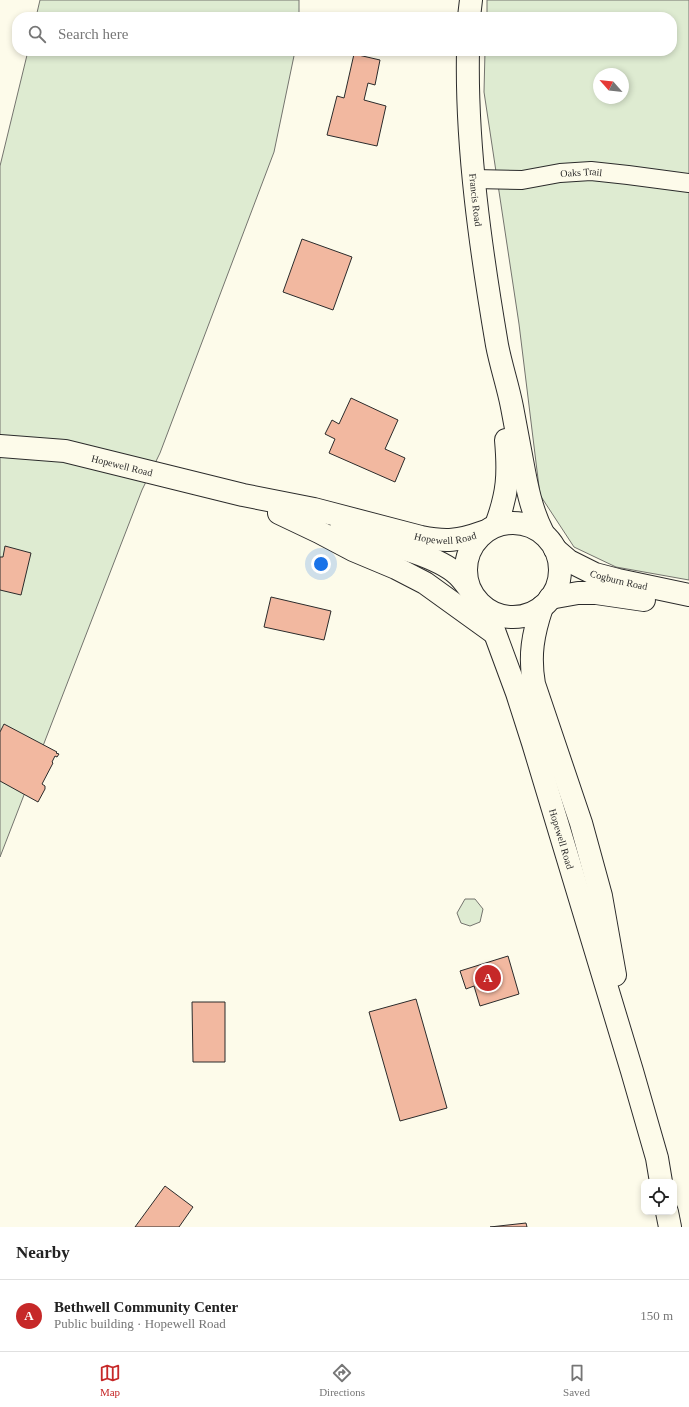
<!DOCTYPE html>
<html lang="en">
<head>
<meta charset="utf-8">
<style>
	body { margin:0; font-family:Georgia,serif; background:#f6f6f6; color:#222 }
	.controls { position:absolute; right:12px; bottom:12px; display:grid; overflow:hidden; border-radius:8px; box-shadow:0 2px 6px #0003 }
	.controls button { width:36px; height:36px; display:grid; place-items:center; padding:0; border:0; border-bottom:1px solid #e0e0e0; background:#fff; color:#222; font:20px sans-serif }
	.compass { position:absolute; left:593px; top:68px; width:36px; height:36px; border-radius:50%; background:#fff; box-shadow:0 2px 6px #0003; rotate:297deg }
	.you { position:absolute; left:321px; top:564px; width:14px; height:14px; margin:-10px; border:3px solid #fff; border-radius:50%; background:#1a73e8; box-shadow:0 0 0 6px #1a73e833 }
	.badge { display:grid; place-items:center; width:26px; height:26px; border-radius:50%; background:#c62828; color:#fff; font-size:13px; font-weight:700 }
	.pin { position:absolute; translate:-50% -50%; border:2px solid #fff; box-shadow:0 1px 4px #0006 }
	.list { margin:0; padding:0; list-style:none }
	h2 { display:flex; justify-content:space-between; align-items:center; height:52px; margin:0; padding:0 16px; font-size:17px }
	h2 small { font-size:13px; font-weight:400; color:#767676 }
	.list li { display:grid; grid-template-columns:26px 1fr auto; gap:12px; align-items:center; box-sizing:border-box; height:72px; padding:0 16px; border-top:1px solid #e0e0e0 }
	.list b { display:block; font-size:15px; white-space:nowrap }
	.list p { margin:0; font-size:13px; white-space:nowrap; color:#767676 }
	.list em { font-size:13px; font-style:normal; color:#767676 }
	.icon { flex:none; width:22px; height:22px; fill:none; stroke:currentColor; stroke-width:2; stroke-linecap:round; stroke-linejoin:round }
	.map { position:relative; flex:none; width:689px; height:1227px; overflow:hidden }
	.search { position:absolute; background:#fff; box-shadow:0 2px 6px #0003; left:12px; right:12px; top:12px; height:44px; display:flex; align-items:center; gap:10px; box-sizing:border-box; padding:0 14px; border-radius:16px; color:#767676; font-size:15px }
	.sheet { height:124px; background:#fff }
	nav { display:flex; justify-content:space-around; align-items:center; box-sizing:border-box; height:56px; border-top:1px solid #e0e0e0; background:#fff; font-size:11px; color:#767676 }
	nav a { display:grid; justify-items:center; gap:2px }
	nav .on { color:#c62828 }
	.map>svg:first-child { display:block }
	.green { fill:#deebd1; stroke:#74746e; fill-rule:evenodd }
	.building { fill:#f2b8a0; stroke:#2b2b2b }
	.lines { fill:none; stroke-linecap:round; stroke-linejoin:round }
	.minor-casing { stroke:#2b2b2b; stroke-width:20 }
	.tertiary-casing { stroke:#2b2b2b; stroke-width:24 }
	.minor { stroke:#fdfbea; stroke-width:18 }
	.tertiary { stroke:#fdfbea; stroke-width:22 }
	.labels { text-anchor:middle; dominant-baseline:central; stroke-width:3; stroke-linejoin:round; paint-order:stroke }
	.street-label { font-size:10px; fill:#2b2b2b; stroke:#fdfbea }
</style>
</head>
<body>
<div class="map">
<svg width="689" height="1227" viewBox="0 0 689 1227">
	<rect width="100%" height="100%" fill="#fdfbea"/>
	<!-- green -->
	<path class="green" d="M40 0H299V17H36Z
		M487 0H689V580L616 567 574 547 540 495 519 324 484 92 485 51H672V17H487ZM599 74H623V98H599Z
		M28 51H295L274 152 160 453 142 490 0 857V166Z
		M465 899H475L483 909 480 922 470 926 461 923 457 913Z"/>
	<!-- building -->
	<path class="building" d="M354 54 380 60 375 85 368 83 364 100 386 106 377 146 327 135 337 96 344 98Z
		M302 239 352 257 333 310 283 292Z
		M351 398 398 420 385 449 405 458 395 482 329 453 335 439 325 434 332 420 339 424Z
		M5 546 31 553 21 595 0 590V557H3Z
		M271 597 331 611 324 640 264 627Z
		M4 724 57 752 56 753 59 754 57 757 55 756 52 762 53 763 42 784 45 786V789L38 802 0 781V732Z
		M508 956 519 994 480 1006 474 986 466 989 460 971Z
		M416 999 447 1108 400 1121 369 1012Z
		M192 1002H225V1062H193Z
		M165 1186 193 1207 179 1227H135Z
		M526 1223 527 1227H490Z"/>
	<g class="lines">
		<defs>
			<g id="minor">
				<path id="s1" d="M474 179 522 180 560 173 591 171 628 175 689 183"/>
			</g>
			<g id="tertiary">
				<path d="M469 17 471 0"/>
				<path id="s2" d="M468 51C466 147 481 251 497 345 501 366 508 386 512 407 515 423 518 439 521 455 526 482 530 508 543 533"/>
				<path id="s3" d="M0 446 65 451 243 495 314 509 421 537C446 542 458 541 483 532"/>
				<path d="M279 513 319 532 353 550 396 568 425 583 493 632"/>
				<circle cx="513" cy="570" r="47"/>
				<path d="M496 525C508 493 509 474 506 440"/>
				<path d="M340 531C371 540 435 553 458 575 462 579 465 583 468 587"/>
				<path id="s4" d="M555 549 569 561 595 574 618 580 689 595"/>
				<path d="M550 598 578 593H596L644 600"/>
				<path d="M542 607C533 634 529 655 534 684L581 823 601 896 615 975"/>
				<path id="s5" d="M486 609 517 693 533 743 632 1071 657 1158 661 1182"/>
				<path d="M667 1212 670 1227"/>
			</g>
		</defs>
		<!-- minor casing -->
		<use href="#minor" class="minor-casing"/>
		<!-- tertiary casing -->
		<use href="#tertiary" class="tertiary-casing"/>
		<!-- minor -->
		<use href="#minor" class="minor"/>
		<!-- tertiary -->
		<use href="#tertiary" class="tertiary"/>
	</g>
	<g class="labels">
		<!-- street labels -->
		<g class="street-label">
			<text stroke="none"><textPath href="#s1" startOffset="108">Oaks Trail</textPath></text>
			<text stroke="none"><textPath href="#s2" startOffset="149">Francis Road</textPath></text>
			<text stroke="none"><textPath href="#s3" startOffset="124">Hopewell Road</textPath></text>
			<text stroke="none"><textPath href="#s3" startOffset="456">Hopewell Road</textPath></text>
			<text stroke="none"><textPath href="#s4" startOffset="72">Cogburn Road</textPath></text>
			<text stroke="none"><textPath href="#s5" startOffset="242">Hopewell Road</textPath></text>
		</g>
	</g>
</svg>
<div class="controls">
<button><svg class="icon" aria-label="locate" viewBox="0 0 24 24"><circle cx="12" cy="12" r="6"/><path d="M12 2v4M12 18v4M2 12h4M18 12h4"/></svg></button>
</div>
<svg class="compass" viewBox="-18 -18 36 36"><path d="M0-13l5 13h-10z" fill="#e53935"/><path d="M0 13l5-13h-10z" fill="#767676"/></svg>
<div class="you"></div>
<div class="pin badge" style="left:488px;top:978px">A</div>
<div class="search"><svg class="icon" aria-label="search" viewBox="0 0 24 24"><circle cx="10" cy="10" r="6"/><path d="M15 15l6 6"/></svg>Search here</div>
</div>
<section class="sheet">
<h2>Nearby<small></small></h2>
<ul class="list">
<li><span class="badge">A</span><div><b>Bethwell Community Center</b><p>Public building · Hopewell Road</p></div><em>150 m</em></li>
</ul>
</section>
<nav>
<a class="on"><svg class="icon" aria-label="map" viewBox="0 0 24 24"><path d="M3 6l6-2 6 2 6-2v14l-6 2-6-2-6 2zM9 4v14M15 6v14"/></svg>Map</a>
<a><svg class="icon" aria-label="directions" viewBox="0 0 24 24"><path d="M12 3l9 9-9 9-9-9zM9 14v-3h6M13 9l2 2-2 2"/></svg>Directions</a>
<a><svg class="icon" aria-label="saved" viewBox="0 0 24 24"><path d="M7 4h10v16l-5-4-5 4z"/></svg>Saved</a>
</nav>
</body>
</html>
